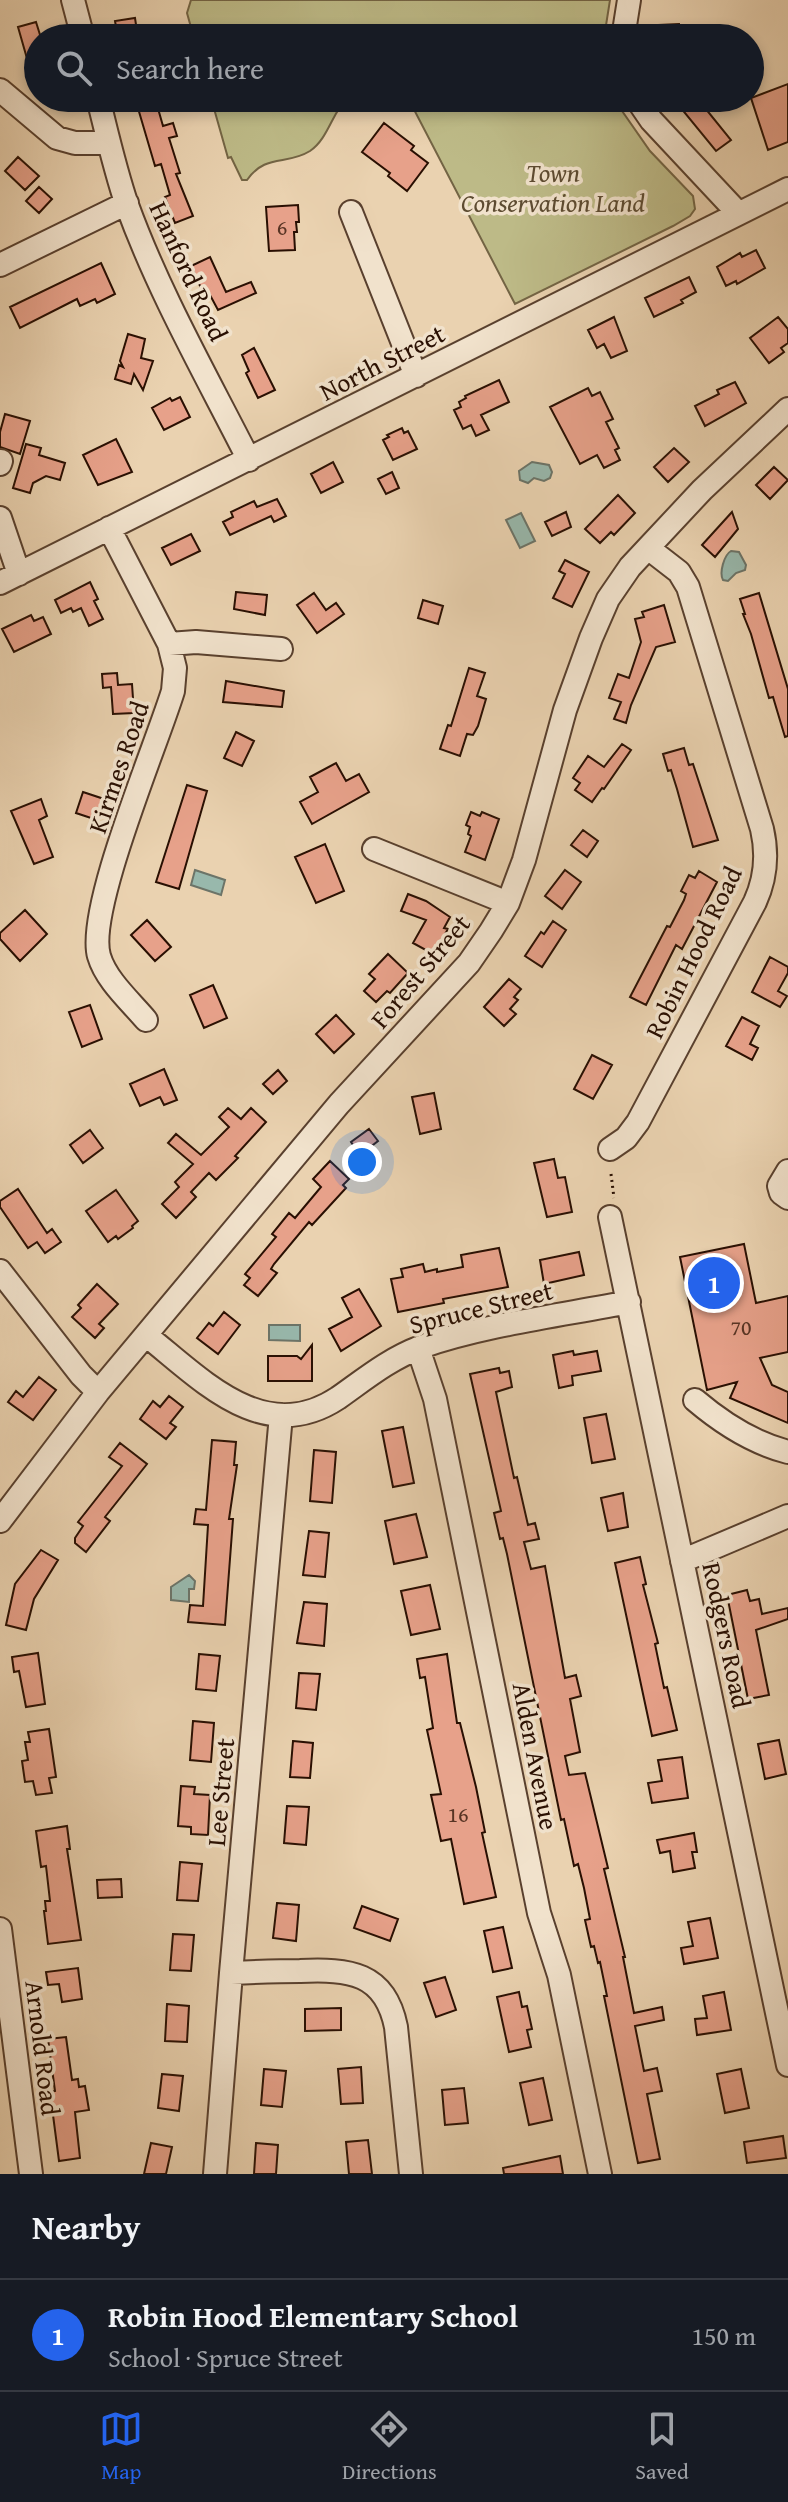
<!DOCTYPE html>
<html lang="en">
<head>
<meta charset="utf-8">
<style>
	body { margin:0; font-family:"Gentium Book Plus",serif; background:#242831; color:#f1f3f6 }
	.you { position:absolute; left:362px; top:1162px; width:28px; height:28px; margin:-20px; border:6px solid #fff; border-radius:50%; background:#1a73e8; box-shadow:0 0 0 12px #1a73e833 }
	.badge { display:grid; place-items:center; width:52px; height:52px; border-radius:50%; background:#2563eb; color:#fff; font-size:26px; font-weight:700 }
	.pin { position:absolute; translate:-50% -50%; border:4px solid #fff; box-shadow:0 2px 8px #0006 }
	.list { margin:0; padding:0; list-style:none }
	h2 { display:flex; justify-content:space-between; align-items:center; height:104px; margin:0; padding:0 32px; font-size:34px }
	h2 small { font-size:26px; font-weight:400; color:#9ea1a6 }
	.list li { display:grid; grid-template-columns:52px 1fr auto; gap:24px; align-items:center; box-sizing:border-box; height:112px; padding:0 32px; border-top:2px solid #363941 }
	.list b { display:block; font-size:30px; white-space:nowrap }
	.list p { margin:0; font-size:26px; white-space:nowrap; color:#9ea1a6 }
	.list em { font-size:26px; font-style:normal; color:#9ea1a6 }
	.icon { flex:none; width:44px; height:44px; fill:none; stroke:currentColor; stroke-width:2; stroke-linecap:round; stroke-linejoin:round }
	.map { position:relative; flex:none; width:788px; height:2174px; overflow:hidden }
	.search { position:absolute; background:#171b24; box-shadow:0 4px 12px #0003; left:24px; right:24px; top:24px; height:88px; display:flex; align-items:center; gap:20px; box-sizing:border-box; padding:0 28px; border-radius:44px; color:#9ea1a6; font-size:30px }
	.sheet { height:216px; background:#171b24 }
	nav { display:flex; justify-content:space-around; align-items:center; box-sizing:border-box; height:112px; border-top:2px solid #363941; background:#171b24; font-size:22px; color:#9ea1a6 }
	nav a { display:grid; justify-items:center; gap:4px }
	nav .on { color:#2563eb }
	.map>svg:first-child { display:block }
	.green { fill:#bdba87; stroke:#736444; stroke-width:2 }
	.water { fill:#98b8ac; stroke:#6c7468; stroke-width:2 }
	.building { fill:#e7a18a; stroke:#290f02; stroke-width:2 }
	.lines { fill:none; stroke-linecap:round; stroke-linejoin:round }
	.minor-casing { stroke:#59402e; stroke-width:26 }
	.path { stroke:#290f02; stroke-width:3; stroke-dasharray:2 4; stroke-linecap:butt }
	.minor { stroke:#f1e2cc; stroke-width:22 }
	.labels { text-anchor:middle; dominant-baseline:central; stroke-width:7; stroke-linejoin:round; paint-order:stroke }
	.number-label { font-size:22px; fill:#583424 }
	.park-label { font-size:26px; font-style:italic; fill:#5d4b31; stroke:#f1e2cc }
	.street-label { font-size:26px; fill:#290f02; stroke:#f1e2cc }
</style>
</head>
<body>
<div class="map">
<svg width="788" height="2174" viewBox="0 0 788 2174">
	<rect width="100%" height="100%" fill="#ead2b0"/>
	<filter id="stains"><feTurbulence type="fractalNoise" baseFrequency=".0025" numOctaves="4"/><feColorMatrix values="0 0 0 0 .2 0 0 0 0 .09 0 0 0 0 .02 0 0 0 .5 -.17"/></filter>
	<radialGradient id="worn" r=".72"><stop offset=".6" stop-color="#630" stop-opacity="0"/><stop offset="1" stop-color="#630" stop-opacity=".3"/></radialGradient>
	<!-- green -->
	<path class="green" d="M191 0H610L604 38H194L187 13Z
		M211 98H347C332 113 328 139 310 151 286 166 266 153 247 180H242L231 157 228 158Z
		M408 98H613L650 151 693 196 695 209 690 216 673 226 515 304Z"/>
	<!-- water -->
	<path class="water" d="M532 462 549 465 552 472 550 478 544 481 534 478 528 483 520 480 519 471Z
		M521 513 535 541 520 548 506 520Z
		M731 551 739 552 746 565 745 570 736 573 728 581 723 580C719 573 724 555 731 551Z
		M195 870 225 880 221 895 191 885Z
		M269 1325H300V1341L269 1340Z
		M189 1575 195 1581 194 1589H189V1602L171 1600V1587Z"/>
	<!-- building -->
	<path class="building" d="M135 18 138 38H118L115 21Z
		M36 22 41 38H38V82L34 83 18 27Z
		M679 24 680 38H660L659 25Z
		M788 84V142L768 150 751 98Z
		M135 98H155L163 126 173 123 177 136 169 138 180 173 176 174 193 216 175 223 165 197 170 195 161 164 155 166Z
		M692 98H697L731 140 716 151 680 107Z
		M384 123 414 146 411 150 428 163 407 191 388 176 390 173 362 152Z
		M18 157 39 176 25 190 5 171Z
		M39 187 52 199 39 213 26 201Z
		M298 205 299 222H296L297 232H294L295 250 269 251 266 207Z
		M756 250 765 268 737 284 736 281 726 286 717 267 740 253 742 257Z
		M210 257 226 292 251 282 256 293 218 310 210 295 205 297 191 266Z
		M101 263 115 294 97 303 95 299 80 306 77 299 20 328 10 307Z
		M689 277 696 292 681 300 683 303 654 317 645 298Z
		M614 317 627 351 611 358 604 344 597 348 588 330Z
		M778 317 788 329V343L781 348 784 352 769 363 750 338Z
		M128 334 145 339 141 358 153 361 143 390 134 374 131 384 115 379 119 365 123 367 120 361Z
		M254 348 275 390 258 398 246 373 249 371 242 355Z
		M499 380 509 402 481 415 489 430 476 436 471 425 463 429 454 410 461 407 459 402 466 398 465 396Z
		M735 382 746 403 705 426 695 406 719 394 717 390Z
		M588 388 592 396 600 392 613 419 606 422 619 448 615 450 620 460 604 468 597 455 580 464 550 407Z
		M180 397 190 417 164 430 152 408 170 398 172 401Z
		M5 414 30 421 20 454 0 447V432Z
		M402 428 404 433 408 431 417 449 393 460 383 440 389 437 387 435Z
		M116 439 132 472 98 485 83 455Z
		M26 444 41 448 39 455 65 463 60 480 46 476 33 483 30 493 13 488Z
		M674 448 689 462 668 482 654 467Z
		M333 462 343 482 321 493 311 474Z
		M774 467 788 480 770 499 756 485Z
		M392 472 399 488 386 494 378 479Z
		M618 495 635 513 614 535 611 532 600 543 585 529Z
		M277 499 286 516 274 522 271 516 230 535 223 522 233 517 231 512 254 501 257 507Z
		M566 512 571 527 552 536 545 522Z
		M732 512 738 529 715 557 702 545Z
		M191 534 200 551 171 565 162 548Z
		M565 560 589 572 572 607 553 598 565 574 559 571Z
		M90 582 98 599 94 601 103 619 89 626 81 608 73 612 71 608 61 613 55 600Z
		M236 592 267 595 265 615 234 609Z
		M314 593 326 610 336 603 344 614 317 633 297 605Z
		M759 593 788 689V736L785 737 773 697 769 698 751 634 743 614H745L740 599Z
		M423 600 443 606 438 624 418 618Z
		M664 605 675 642 656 647 631 705 626 723 614 719 621 702 609 698 618 674 629 678 641 642 635 619 644 617 642 612Z
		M31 615 34 621 43 617 51 634 14 652 2 629Z
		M469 668 485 673 477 696 486 699 478 726 473 735 467 734 460 756 440 749 448 725 451 726Z
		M117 673 118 685 132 684 134 713 113 714 111 687 103 688 102 674Z
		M226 681 284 691 282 707 223 702Z
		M236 732 254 741 242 766 224 758Z
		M622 744 631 750 604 789 602 788 592 802 575 790 580 783 573 778 588 756 604 767Z
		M684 748 689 765 693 764 718 840 693 847 677 789 671 770 668 771 663 754Z
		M336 763 346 781 359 774 369 792 312 824 300 802 318 792 310 777Z
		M187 785 207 791 179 889 156 882Z
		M83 792 104 799 97 820 76 813Z
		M41 799 47 816 39 820 53 857 34 864 11 811Z
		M471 812 480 816 482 812 499 819 485 860 465 852 471 836 468 834 470 827 466 825Z
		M583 830 598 841 587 857 571 845Z
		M325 844 344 891 316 903 295 857Z
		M565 870 581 882 562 909 545 896Z
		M699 871 717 882 682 949 676 945 646 1005 630 997 667 926 670 927 684 900 686 894 681 891 689 875 695 878Z
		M408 894 426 901 450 917 444 928 448 929 433 954 413 943 426 920 401 911Z
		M25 910 47 934 20 961 0 939V933Z
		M147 920 171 947 155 961 131 935Z
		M553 921 566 930 542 967 525 956 541 932 544 934Z
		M388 954 408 973 390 993 387 991 376 1002 364 991 375 979 369 974Z
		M770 957 788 967V973L778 991 787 996 780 1007 752 992Z
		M509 979 521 989 514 997 518 1000 510 1009 516 1014 504 1026 484 1007Z
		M213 985 227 1018 204 1028 190 995Z
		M90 1005 102 1039 82 1047 69 1012Z
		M336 1015 354 1034 334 1053 316 1034Z
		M742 1017 759 1026 750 1044 758 1048 752 1060 726 1046Z
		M592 1055 612 1065 593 1099 574 1089Z
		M164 1069 177 1100 164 1105 160 1097 140 1106 130 1084Z
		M278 1070 287 1081 273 1094 263 1084Z
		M434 1093 441 1129 420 1134 412 1097Z
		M228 1108 241 1119 251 1108 266 1122 235 1156 238 1158 216 1180 209 1173 191 1192 196 1197 176 1218 162 1204 179 1187 175 1182 193 1164 168 1143 176 1134 201 1155 229 1127 219 1117Z
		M369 1129 378 1141 360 1155 351 1142Z
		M90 1130 103 1148 83 1163 70 1145Z
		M554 1159 558 1178 565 1177 572 1212 547 1217 534 1163Z
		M330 1161 349 1179 343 1185 346 1188 312 1225 309 1222 274 1264 271 1269 277 1273 258 1296 244 1285 250 1278 245 1274 276 1237 272 1234 289 1213 295 1218 321 1187 313 1179Z
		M18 1189 47 1233 52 1229 61 1242 45 1253 37 1242 28 1248 0 1207V1201Z
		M116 1190 138 1221 132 1226 133 1228 118 1239 116 1236 108 1242 86 1211Z
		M744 1244 756 1303 788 1296V1352L760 1358 772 1385 788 1392V1423L730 1398 737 1382 707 1390 680 1257Z
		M499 1248 508 1287 443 1299 444 1303 398 1312 391 1279 403 1277 401 1269 423 1264 425 1272 437 1269V1272L463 1267 461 1255Z
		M579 1252 584 1275 544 1284 540 1260Z
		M97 1284 118 1304 99 1324 104 1328 95 1338 72 1317 81 1308 78 1305Z
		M359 1289 381 1326 341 1351 329 1329 352 1317 342 1298Z
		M224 1312 240 1325 218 1354 197 1338 209 1323 213 1326Z
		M312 1345V1381H268V1356H297L301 1359Z
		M573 1351 574 1355 597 1351 601 1371 572 1376 573 1385 559 1388 553 1355Z
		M499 1368 500 1373 509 1371 512 1387 496 1392 514 1478 517 1477 528 1525 535 1523 539 1539 524 1542 531 1569 545 1566 565 1678 576 1675 581 1696 570 1699 580 1752 565 1756 569 1775 585 1773 608 1868 604 1869 625 1957H623L634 2013 662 2007 664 2020 635 2026 644 2071 657 2068 662 2091 647 2094 660 2159 638 2163 604 1996H607L600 1962 598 1963 594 1946 591 1947 585 1920 590 1919 584 1888 578 1864 574 1866 564 1819 561 1820 507 1554 503 1538 500 1539 494 1513 501 1511 470 1374Z
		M39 1377 56 1390 33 1420 8 1402 16 1391 23 1397Z
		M169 1396 183 1407 170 1423 176 1427 166 1439 140 1419 153 1401 160 1407Z
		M606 1414 615 1459 592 1463 584 1418Z
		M403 1427 414 1483 393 1487 382 1431Z
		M212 1440 236 1442 234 1465H237L229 1519H233L225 1625 188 1622 190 1605 203 1606 208 1525 194 1524 196 1509 206 1510Z
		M120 1443 147 1464 105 1517 110 1521 86 1552 75 1543V1538L83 1526 78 1522 122 1466 109 1457Z
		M314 1450 336 1452 332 1503 310 1501Z
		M623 1493 628 1527 608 1531 601 1498Z
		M416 1514 427 1557 394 1564 385 1521Z
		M309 1531 329 1533 325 1577 303 1575Z
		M41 1550 58 1560 34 1599 26 1630 6 1625 15 1584Z
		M640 1557 646 1584 643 1585 658 1643 655 1644 664 1688 667 1687 677 1730 652 1736 615 1563Z
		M430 1585 440 1629 411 1635 401 1591Z
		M747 1590 750 1601 759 1599 762 1614 788 1608V1619L756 1630 769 1695 748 1699 727 1595Z
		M304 1602 327 1604 324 1646 297 1643Z
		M38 1653 45 1704 26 1707 19 1671 14 1672 12 1657Z
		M199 1654 220 1656 216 1691 196 1689Z
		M447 1654 457 1723H460L476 1787 485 1832 482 1833 496 1897 464 1904 451 1839 441 1841 431 1795 441 1794 427 1730 433 1728 425 1677 420 1678 417 1659Z
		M299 1673 320 1674 316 1710 296 1708Z
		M193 1721 214 1723 211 1762 190 1760Z
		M49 1729 56 1777 49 1778 52 1793 36 1795 33 1781 25 1782 22 1761 28 1760 25 1742H30L28 1732Z
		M779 1740 786 1774 765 1779 758 1744Z
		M293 1741 313 1743 310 1778 290 1777Z
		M682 1757 688 1798 652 1803 648 1783 662 1781 658 1760Z
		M181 1786 195 1787 194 1794 210 1795 208 1835 191 1834V1827L178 1826Z
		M287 1806 309 1807 306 1845 284 1843Z
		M67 1826 70 1849H67L81 1940 48 1944 44 1911H46L45 1901H50L46 1866 41 1867 36 1831Z
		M694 1833 697 1852H692L695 1868 673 1872 670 1851 660 1853 657 1840Z
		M180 1862 202 1864 198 1901 177 1900Z
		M121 1879 122 1897 98 1898 97 1880Z
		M277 1903 299 1905 296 1941 273 1938Z
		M362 1906 398 1919 390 1941 354 1928Z
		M710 1918 718 1958 684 1964 681 1948 693 1946 688 1922Z
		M503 1927 512 1968 493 1972 484 1931Z
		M173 1934 194 1935 191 1971 170 1970Z
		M78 1968 82 1999 62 2002 59 1984 48 1985 46 1972Z
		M445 1977 456 2010 436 2017 424 1983Z
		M519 1992 522 2007 527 2006 532 2029 527 2030 531 2047 509 2052 497 1997Z
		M724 1992 731 2030 697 2035 695 2019 707 2018 703 1996Z
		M167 2004 189 2006 187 2042 165 2041Z
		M341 2008V2030L305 2031V2009Z
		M66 2037 72 2080 78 2079 79 2087 85 2086 89 2110 75 2112 80 2158 59 2161 50 2092 55 2091 48 2039Z
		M361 2067 363 2103 341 2104 338 2069Z
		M264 2069 286 2071 282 2107 261 2105Z
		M741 2069 749 2108 725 2113 717 2074Z
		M162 2074 183 2076 179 2111 158 2108Z
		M543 2078 552 2120 529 2125 520 2083Z
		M464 2088 468 2123 445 2125 442 2090Z
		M783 2136 786 2158 747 2163 744 2142Z
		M368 2140 372 2174H349L346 2142Z
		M151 2143 172 2147 166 2174H144Z
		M256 2143 278 2145 276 2174H254Z
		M560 2156 563 2174H504L503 2168Z"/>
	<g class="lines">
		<defs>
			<path id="minor" d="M73 0 83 38
				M623 38 629 0
				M0 90 57 138 75 143H109
				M98 98C107 134 115 170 127 205 159 293 207 377 249 460
				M636 98 651 120 738 213
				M351 212 416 376
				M0 265 127 203
				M0 464 1 461
				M0 518 19 574
				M109 528 169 644 175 668 173 691C157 744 86 910 99 956 106 980 130 1001 146 1020
				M0 583 788 189
				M169 644 196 642 281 649
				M374 849 508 903
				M610 1149 626 1138 638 1122 755 902C766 878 768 855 762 829L688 587 679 572 648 548
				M788 1171 779 1186 781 1193 788 1198
				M610 1217 788 2065
				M0 1271 81 1375 98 1392
				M147 1336C202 1380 264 1447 338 1398 365 1379 389 1359 421 1347 483 1325 563 1315 629 1302
				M418 1348 435 1399 539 1913 559 1975 600 2174
				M695 1400C722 1423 753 1443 788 1452
				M0 1521 98 1392 339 1104 469 963 491 931 508 903 524 860 565 710 591 638 608 599 630 567 702 490 788 409
				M682 1561 788 1516
				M0 1929 31 2174
				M231 1973C254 1972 277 1971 300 1971 349 1969 385 1972 396 2027L411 2174
				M215 2174 231 1973 281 1415"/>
		</defs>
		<!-- minor casing -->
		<use href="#minor" class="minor-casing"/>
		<!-- path -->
		<path class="path" d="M611 1174 614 1198"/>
		<!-- minor -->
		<use href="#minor" class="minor"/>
	</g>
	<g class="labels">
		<!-- number labels -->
		<g class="number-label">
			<text x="282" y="227">6</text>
			<text x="741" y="1327">70</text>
			<text x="458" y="1814">16</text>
		</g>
		<!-- park labels -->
		<g class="park-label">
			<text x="553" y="172">Town<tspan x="553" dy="30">Conservation Land</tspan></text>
		</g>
		<!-- street labels -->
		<g class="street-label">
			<text transform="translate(189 271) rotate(65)">Hanford Road</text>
			<text transform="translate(382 362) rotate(-27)">North Street</text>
			<text transform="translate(118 767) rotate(-71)">Kirmes Road</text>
			<text transform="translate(693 952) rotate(-64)">Robin Hood Road</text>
			<text transform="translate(420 971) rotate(-50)">Forest Street</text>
			<text transform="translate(481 1307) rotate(-14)">Spruce Street</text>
			<text transform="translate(727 1635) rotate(78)">Rodgers Road</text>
			<text transform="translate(536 1756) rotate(79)">Alden Avenue</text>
			<text transform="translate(220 1792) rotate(-85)">Lee Street</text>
			<text transform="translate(43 2048) rotate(83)">Arnold Road</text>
		</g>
	</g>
	<rect width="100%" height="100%" filter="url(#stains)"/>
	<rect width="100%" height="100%" fill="url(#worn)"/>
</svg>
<div class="you"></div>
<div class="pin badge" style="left:714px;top:1283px">1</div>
<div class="search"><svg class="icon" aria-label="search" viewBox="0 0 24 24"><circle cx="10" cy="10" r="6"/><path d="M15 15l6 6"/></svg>Search here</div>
</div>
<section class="sheet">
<h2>Nearby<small></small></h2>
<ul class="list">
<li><span class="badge">1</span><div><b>Robin Hood Elementary School</b><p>School · Spruce Street</p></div><em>150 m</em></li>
</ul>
</section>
<nav>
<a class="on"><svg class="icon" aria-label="map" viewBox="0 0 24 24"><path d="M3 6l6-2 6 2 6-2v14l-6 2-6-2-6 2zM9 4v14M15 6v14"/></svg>Map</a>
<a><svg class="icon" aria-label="directions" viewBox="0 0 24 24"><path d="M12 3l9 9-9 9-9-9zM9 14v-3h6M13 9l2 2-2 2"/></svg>Directions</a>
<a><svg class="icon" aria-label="saved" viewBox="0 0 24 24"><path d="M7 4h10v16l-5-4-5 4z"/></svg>Saved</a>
</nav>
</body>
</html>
